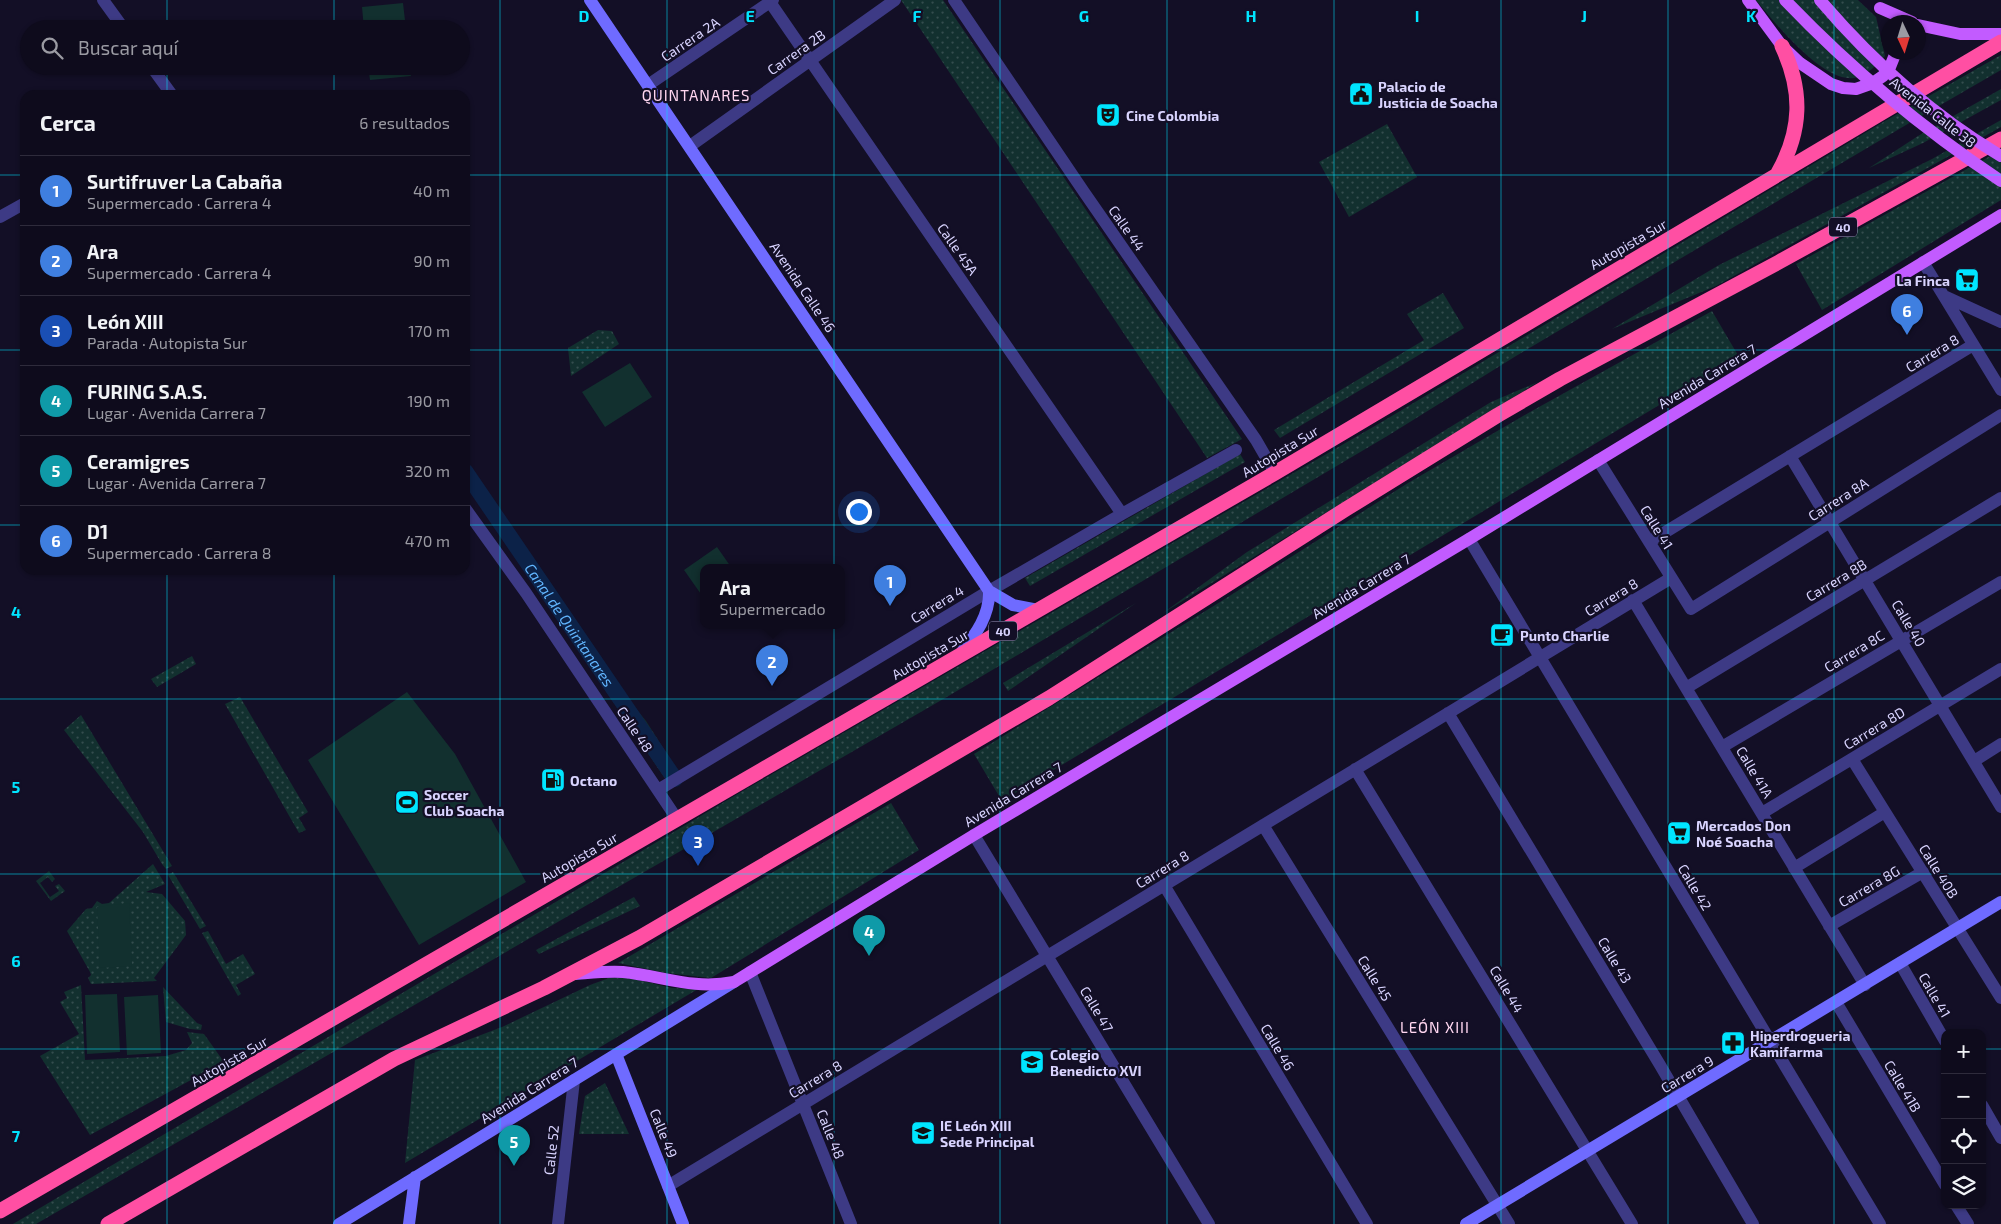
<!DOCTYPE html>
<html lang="es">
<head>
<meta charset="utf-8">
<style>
	body { margin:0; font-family:"Exo 2",sans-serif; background:#1c1929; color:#f1f3f6 }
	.controls { position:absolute; right:15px; bottom:15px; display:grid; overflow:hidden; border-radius:10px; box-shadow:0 1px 4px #0004 }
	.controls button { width:45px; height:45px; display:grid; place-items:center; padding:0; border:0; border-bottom:1px solid #2e2b3b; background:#0e0b1c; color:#f1f3f6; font:25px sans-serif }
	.compass { position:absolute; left:1881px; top:15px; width:45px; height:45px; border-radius:50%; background:#0e0b1c; box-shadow:0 1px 4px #0004; rotate:176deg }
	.you { position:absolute; left:858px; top:511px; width:18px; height:18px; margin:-12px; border:4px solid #fff; border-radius:50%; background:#1a73e8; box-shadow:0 0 0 8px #1a73e833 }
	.badge { display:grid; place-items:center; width:32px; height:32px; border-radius:50%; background:#00e5ff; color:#fff; font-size:16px; font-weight:700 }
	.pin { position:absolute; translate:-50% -41px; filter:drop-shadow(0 1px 2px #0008) }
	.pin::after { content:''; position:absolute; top:26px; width:18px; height:15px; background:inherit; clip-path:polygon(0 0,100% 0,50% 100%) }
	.popup { position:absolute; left:700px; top:564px; width:145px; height:65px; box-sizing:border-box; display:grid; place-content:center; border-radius:10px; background:#0e0b1c; filter:drop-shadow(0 1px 4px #0005); font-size:16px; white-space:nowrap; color:#9b9ba3 }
	.popup b { font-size:19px; color:#f1f3f6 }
	.popup::after { content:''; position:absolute; left:50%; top:100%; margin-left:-10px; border:10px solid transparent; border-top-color:#0e0b1c }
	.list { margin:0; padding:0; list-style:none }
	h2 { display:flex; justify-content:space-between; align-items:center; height:65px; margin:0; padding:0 20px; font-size:21px }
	h2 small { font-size:16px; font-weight:400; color:#9b9ba3 }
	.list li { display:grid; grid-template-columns:32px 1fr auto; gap:15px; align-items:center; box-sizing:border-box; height:70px; padding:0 20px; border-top:1px solid #2e2b3b }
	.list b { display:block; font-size:19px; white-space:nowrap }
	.list p { margin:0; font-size:16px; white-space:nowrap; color:#9b9ba3 }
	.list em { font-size:16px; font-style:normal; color:#9b9ba3 }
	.icon { flex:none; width:28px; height:28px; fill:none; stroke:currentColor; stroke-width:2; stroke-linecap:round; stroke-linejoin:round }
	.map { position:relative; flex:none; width:2001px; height:1224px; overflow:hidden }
	.search { position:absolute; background:#0e0b1c; box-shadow:0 1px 4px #0004; left:20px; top:20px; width:450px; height:55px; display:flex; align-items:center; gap:12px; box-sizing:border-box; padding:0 18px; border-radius:28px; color:#9b9ba3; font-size:19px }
	.panel { position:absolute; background:#0e0b1c; box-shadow:0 1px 4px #0004; left:20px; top:90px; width:450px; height:485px; border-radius:15px }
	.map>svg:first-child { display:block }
	.grass { fill:url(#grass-dots) }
	.garden { fill:#12302f }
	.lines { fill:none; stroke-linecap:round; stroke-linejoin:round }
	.canal { stroke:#0c2248; stroke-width:16 }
	.street { stroke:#3d3a85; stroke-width:12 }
	.secondary { stroke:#6f6bff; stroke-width:12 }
	.primary { stroke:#c25bff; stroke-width:12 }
	.highway { stroke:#ff4fa3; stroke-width:15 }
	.primary-bridge { stroke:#c25bff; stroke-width:12 }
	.grid { fill:none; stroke:#00e5ff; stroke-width:1; stroke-opacity:0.55 }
	.labels { text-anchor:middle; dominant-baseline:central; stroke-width:4.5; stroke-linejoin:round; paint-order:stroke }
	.shield { fill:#130f26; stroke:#9e99be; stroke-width:1 }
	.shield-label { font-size:12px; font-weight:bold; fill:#d9d4ff }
	.street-label { font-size:14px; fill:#d9d4ff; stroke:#130f26 }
	.poi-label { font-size:14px; font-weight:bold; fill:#d9d4ff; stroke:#130f26; text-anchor:start }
	.neighbourhood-label { font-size:15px; letter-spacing:1px; fill:#ffd6f0; stroke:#130f26 }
	.water-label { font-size:15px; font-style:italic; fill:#62b6ff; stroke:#130f26 }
	.grid-label { font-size:16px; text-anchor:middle; font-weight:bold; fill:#00e5ff; stroke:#130f26; stroke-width:4.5; stroke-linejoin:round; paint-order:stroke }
</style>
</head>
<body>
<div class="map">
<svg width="2001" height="1224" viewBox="0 0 2001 1224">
	<defs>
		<pattern id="grass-dots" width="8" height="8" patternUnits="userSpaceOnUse" patternTransform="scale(1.25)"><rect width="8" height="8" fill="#12302f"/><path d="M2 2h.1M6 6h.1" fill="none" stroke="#344d4e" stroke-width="1.8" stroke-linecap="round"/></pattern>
	</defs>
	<rect width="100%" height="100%" fill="#130f26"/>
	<!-- grass -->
	<path class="grass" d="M901 0H943L1242 439 1207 458Z
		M1756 0H1858L1876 17 1885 56C1876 65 1867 76 1854 78 1823 83 1774 22 1756 0Z
		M2001 55V70L1906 125 1516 356 1389 435 945 698 36 1224H13L736 795 1380 423 1885 121Z
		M2001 89V100L1923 143 1869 168 1918 136Z
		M2001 120V127L1716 286 1612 329 1719 265 1932 159Z
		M1387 124 1417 177 1349 217 1319 162Z
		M2001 150V200L1822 310 1796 264Z
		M1443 293 1464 328 1280 438 1274 430 1424 340 1407 314Z
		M1712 311 1739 357 1002 801 974 754 1220 602 1408 483 1530 412Z
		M598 330 612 331 619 344 571 376 568 348Z
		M1538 382 1163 613 1247 552 1491 402Z
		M1240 454 1245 462 1030 586 1025 578Z
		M465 464 633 705 646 721 681 776 668 783 465 482Z
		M1136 603 1008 691 1003 683Z
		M192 656 196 664 157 687 151 679Z
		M240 697 308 812 299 818 306 830 299 833 225 704Z
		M81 715 172 866 166 869 162 864 143 832 64 730Z
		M891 803 919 850 711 978 666 973 618 963Z
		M153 864 165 884 146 892 162 894 185 921 186 935 154 978 157 981 91 984 88 978 91 975 90 972 67 931 86 909 92 908 97 901 102 904 109 903Z
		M49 871 55 879 52 882 48 877 40 883 50 897 59 891 55 886 59 884 65 891 51 901 36 881Z
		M173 872 206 926 200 929 168 875Z
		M634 897 640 906 539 954 536 950Z
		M208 931 226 964 243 954 255 974 236 985 241 994 238 996 202 933Z
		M609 978H630L672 988 698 989 405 1163 415 1060 502 1027 590 985Z
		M81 985 85 1060 166 1056 186 1050 192 1043 187 1032 204 1034 224 1062 90 1135 40 1056 79 1034 60 1002 67 998 64 992Z
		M163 987 197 1023 202 1025 201 1030 190 1029 166 1022Z
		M605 1083 629 1134H579L585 1096Z"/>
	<!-- garden -->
	<path class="garden" d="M403 3 406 29H364L362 7Z
		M368 66H410L411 76 370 80Z
		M630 363 652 397 605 427 582 392Z
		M717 547 731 567H703V597L684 570Z
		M407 692 455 754 526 882 419 945 308 760Z
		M129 903 132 966 100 968 97 907Z
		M117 994 120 1052 87 1054 85 995Z
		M158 995 161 1053 127 1055 124 997Z"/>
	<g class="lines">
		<!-- canal -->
		<path class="canal" id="s1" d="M465 471 675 779"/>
		<!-- street -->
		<path class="street" d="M103 0 124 29
			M954 0 1084 192 1256 440 1275 473
			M770 2 1122 514
			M151 66 172 95
			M648 85 773 0
			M690 146 895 0
			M0 217 25 203
			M1923 262 2001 390
			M1944 296 2001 322
			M1790 456 2001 807
			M1598 460 1691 609 2001 415
			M465 508 526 593 677 819
			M1469 539 1880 1224
			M1649 542 1973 345
			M1633 600 1865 985
			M1686 688 2001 498
			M1448 713 1660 1065 1753 1224
			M1722 747 2001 582
			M1852 759 2001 998
			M1974 761 2001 744
			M1355 769 1632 1224
			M658 790 989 591 1122 514 1236 450
			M1762 813 2001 669
			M1263 825 1509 1224
			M974 835 1209 1224
			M1794 868 1885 812
			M1164 885 1367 1224
			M1829 926 1923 872
			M1900 963 1945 1041
			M750 972 851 1224
			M1836 1002 1945 1185
			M1982 1105 2001 1138
			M668 1186 1671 578
			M1956 1205 1968 1224
			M558 1224 574 1080"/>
		<!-- secondary -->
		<path class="secondary" d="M590 0 989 591 1013 605 1038 610
			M961 653C976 634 990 615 989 591
			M616 1054 683 1224
			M339 1224 734 982
			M409 1224 415 1177
			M1466 1224 2001 902"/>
		<!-- primary -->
		<path class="primary" d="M1748 0 1782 46 1800 63 1831 84 1843 88 1856 89 1873 83 1883 76 1890 67 1896 52
			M1880 8 1912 22
			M1918 25 1960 34H2001
			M573 974C589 973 606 971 623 972 663 976 692 990 734 982L974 835 1469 539 2001 215"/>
		<!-- highway -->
		<path class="highway" d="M1778 173C1802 130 1803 91 1782 46
			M0 1211 1275 473 2001 42
			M108 1224 394 1059 544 988 639 938 1049 698 1346 509 1498 415 1560 379 1779 262 2001 139"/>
		<!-- primary-bridge -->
		<path class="primary-bridge" d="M1785 0C1850 68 1923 129 2001 181
			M1820 0C1872 61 1932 115 2001 156"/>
	</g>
	<!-- grid -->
	<path class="grid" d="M167 0V29M334 0V29M500 0V1224M667 0V1224M834 0V1224M1000 0V1224M1167 0V1224M1334 0V1224M1501 0V1224M1668 0V1224M1834 0V1224M167 66V95M334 66V95M0 175H25M465 175H2001M0 350H25M465 350H2001M0 525H25M465 525H2001M167 570V1224M334 570V1224M0 699H2001M0 874H2001M0 1049H1945M1982 1049H2001"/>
	<!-- icons -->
	<defs>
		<symbol id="civic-square" viewBox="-11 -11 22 22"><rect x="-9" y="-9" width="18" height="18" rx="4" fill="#00e5ff" stroke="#130f26"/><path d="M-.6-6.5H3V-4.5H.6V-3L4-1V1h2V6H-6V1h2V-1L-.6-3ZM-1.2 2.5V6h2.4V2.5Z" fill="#111"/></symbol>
		<symbol id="theatre-square" viewBox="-11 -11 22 22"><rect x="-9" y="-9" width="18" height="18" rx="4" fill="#00e5ff" stroke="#130f26"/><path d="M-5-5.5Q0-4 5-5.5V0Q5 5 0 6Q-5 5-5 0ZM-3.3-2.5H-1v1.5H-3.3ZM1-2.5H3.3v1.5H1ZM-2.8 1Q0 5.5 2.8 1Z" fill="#111"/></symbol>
		<symbol id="supermarket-square" viewBox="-11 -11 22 22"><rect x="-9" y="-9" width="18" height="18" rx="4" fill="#00e5ff" stroke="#130f26"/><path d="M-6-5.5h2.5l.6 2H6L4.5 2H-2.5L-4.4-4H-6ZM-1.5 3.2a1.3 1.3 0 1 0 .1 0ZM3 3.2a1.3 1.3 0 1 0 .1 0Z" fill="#111"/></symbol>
		<symbol id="cafe-square" viewBox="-11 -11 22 22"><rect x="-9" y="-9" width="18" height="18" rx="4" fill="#00e5ff" stroke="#130f26"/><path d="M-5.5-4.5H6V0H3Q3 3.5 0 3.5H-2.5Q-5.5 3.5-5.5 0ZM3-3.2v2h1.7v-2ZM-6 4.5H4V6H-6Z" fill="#111"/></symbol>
		<symbol id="fuel-square" viewBox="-11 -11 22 22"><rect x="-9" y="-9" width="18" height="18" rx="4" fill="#00e5ff" stroke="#130f26"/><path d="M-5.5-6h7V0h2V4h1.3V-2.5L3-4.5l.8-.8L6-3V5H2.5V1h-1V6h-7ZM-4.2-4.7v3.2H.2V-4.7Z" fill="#111"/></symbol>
		<symbol id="stadium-square" viewBox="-11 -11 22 22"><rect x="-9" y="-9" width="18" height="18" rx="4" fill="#00e5ff" stroke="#130f26"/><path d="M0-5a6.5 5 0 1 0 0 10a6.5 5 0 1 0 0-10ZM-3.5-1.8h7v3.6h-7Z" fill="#111"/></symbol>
		<symbol id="pharmacy-square" viewBox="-11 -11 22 22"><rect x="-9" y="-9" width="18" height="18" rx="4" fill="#00e5ff" stroke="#130f26"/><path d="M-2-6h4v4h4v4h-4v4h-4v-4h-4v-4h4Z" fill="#111"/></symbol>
		<symbol id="school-square" viewBox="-11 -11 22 22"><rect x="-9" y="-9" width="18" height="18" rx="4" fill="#00e5ff" stroke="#130f26"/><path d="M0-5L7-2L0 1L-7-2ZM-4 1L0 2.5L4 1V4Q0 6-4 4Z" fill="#111"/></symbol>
	</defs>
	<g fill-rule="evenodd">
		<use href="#civic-square" x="1347" y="80" width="28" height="28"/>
		<use href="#theatre-square" x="1094" y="101" width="28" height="28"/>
		<use href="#supermarket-square" x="1953" y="266" width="28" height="28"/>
		<use href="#cafe-square" x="1488" y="621" width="28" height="28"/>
		<use href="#fuel-square" x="539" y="766" width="28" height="28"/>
		<use href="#stadium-square" x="393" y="788" width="28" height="28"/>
		<use href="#supermarket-square" x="1665" y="819" width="28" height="28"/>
		<use href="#pharmacy-square" x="1719" y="1029" width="28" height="28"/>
		<use href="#school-square" x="1018" y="1048" width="28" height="28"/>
		<use href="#school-square" x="909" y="1119" width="28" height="28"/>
	</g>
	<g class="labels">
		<!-- shield labels -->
		<g class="shield">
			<rect x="1829" y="217.5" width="28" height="19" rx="4"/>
			<rect x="989" y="621.5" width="28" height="19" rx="4"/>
		</g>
		<g class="shield-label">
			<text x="1843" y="227">40</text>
			<text x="1003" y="631">40</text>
		</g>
		<!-- street labels -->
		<g class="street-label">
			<text transform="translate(690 39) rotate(-34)">Carrera 2A</text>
			<text transform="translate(796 52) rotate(-35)">Carrera 2B</text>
			<text transform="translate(1933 112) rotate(38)">Avenida Calle 38</text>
			<text transform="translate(1127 228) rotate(55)">Calle 44</text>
			<text transform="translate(1628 244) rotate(-30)">Autopista Sur</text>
			<text transform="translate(958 249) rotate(55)">Calle 45A</text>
			<text transform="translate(803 287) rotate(56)">Avenida Calle 46</text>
			<text transform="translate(1932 353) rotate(-31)">Carrera 8</text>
			<text transform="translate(1707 376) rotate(-31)">Avenida Carrera 7</text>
			<text transform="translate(1280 451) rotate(-31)">Autopista Sur</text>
			<text transform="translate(1838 499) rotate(-32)">Carrera 8A</text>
			<text transform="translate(1657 527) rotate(58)">Calle 41</text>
			<text transform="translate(1836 580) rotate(-31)">Carrera 8B</text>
			<text transform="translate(1361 586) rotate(-31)">Avenida Carrera 7</text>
			<text transform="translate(1611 597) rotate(-31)">Carrera 8</text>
			<text transform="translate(937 604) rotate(-31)">Carrera 4</text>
			<text transform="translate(1909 623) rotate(59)">Calle 40</text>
			<text transform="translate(1854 651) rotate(-31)">Carrera 8C</text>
			<text transform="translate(930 654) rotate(-30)">Autopista Sur</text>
			<text transform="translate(1874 728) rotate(-31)">Carrera 8D</text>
			<text transform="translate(635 729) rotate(56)">Calle 48</text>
			<text transform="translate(1755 772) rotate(59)">Calle 41A</text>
			<text transform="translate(1013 794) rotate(-31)">Avenida Carrera 7</text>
			<text transform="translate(579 857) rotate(-30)">Autopista Sur</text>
			<text transform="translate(1162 869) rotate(-31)">Carrera 8</text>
			<text transform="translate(1939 871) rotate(58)">Calle 40B</text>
			<text transform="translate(1869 886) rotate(-30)">Carrera 8G</text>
			<text transform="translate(1695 887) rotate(59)">Calle 42</text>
			<text transform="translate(1615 960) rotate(59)">Calle 43</text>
			<text transform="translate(1375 978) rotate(58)">Calle 45</text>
			<text transform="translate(1507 989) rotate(59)">Calle 44</text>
			<text transform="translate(1935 995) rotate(60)">Calle 41</text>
			<text transform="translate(1097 1009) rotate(59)">Calle 47</text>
			<text transform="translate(1278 1047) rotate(59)">Calle 46</text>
			<text transform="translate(229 1061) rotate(-30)">Autopista Sur</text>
			<text transform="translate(1687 1074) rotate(-31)">Carrera 9</text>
			<text transform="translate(815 1079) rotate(-31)">Carrera 8</text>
			<text transform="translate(1903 1086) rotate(59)">Calle 41B</text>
			<text transform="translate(529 1090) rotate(-32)">Avenida Carrera 7</text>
			<text transform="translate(664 1133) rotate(68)">Calle 49</text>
			<text transform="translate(831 1134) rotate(68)">Calle 48</text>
			<text transform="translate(551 1150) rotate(-84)">Calle 52</text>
		</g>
		<!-- poi labels -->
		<g class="poi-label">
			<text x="1378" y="86">Palacio de<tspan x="1378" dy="16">Justicia de Soacha</tspan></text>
			<text x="1126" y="115">Cine Colombia</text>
			<text x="1950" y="280" text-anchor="end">La Finca</text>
			<text x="1520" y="635">Punto Charlie</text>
			<text x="570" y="780">Octano</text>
			<text x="424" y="794">Soccer<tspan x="424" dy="16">Club Soacha</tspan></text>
			<text x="1696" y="825">Mercados Don<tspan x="1696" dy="16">Noé Soacha</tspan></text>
			<text x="1750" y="1035">Hiperdrogueria<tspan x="1750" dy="16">Kamifarma</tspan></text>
			<text x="1050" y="1054">Colegio<tspan x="1050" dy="16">Benedicto XVI</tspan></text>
			<text x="940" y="1125">IE León XIII<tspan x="940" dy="16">Sede Principal</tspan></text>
		</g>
		<!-- neighbourhood labels -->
		<g class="neighbourhood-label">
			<text x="696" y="95">QUINTANARES</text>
			<text x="1435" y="1027">LEÓN XIII</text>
		</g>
		<!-- water labels -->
		<g class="water-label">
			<text stroke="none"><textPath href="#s1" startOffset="186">Canal de Quintanares</textPath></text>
		</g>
	</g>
	<g class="grid-label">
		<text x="584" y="22">D</text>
		<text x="750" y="22">E</text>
		<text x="917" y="22">F</text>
		<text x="1084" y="22">G</text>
		<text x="1251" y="22">H</text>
		<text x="1417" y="22">I</text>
		<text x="1584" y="22">J</text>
		<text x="1751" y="22">K</text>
		<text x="16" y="618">4</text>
		<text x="16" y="793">5</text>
		<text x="16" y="967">6</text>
		<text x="16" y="1142">7</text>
	</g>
</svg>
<div class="controls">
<button>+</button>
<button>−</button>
<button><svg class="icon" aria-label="locate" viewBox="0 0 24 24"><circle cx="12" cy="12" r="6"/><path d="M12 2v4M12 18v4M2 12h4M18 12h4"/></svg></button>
<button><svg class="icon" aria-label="layers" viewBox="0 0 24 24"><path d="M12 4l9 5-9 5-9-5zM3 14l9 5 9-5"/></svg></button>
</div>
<svg class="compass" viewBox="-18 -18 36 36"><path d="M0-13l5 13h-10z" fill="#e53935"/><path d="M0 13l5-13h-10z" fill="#9b9ba3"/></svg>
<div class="you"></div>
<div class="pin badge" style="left:890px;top:606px;background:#3f7fe0">1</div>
<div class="pin badge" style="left:772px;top:686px;background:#3f7fe0">2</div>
<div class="popup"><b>Ara</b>Supermercado</div>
<div class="pin badge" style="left:698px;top:866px;background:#1a4fb4">3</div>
<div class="pin badge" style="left:869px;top:956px;background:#0f9aa8">4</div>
<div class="pin badge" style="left:514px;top:1166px;background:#0f9aa8">5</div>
<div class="pin badge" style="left:1907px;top:335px;background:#3f7fe0">6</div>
<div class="search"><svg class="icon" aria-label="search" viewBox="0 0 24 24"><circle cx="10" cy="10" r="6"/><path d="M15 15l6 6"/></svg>Buscar aquí</div>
<section class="panel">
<h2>Cerca<small>6 resultados</small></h2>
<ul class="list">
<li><span class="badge" style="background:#3f7fe0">1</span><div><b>Surtifruver La Cabaña</b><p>Supermercado · Carrera 4</p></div><em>40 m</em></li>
<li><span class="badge" style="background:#3f7fe0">2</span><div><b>Ara</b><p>Supermercado · Carrera 4</p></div><em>90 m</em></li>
<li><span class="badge" style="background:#1a4fb4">3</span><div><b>León XIII</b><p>Parada · Autopista Sur</p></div><em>170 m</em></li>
<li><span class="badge" style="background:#0f9aa8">4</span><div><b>FURING S.A.S.</b><p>Lugar · Avenida Carrera 7</p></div><em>190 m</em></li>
<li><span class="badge" style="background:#0f9aa8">5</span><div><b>Ceramigres</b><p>Lugar · Avenida Carrera 7</p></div><em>320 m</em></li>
<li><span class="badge" style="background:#3f7fe0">6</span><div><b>D1</b><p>Supermercado · Carrera 8</p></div><em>470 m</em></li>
</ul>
</section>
</div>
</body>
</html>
